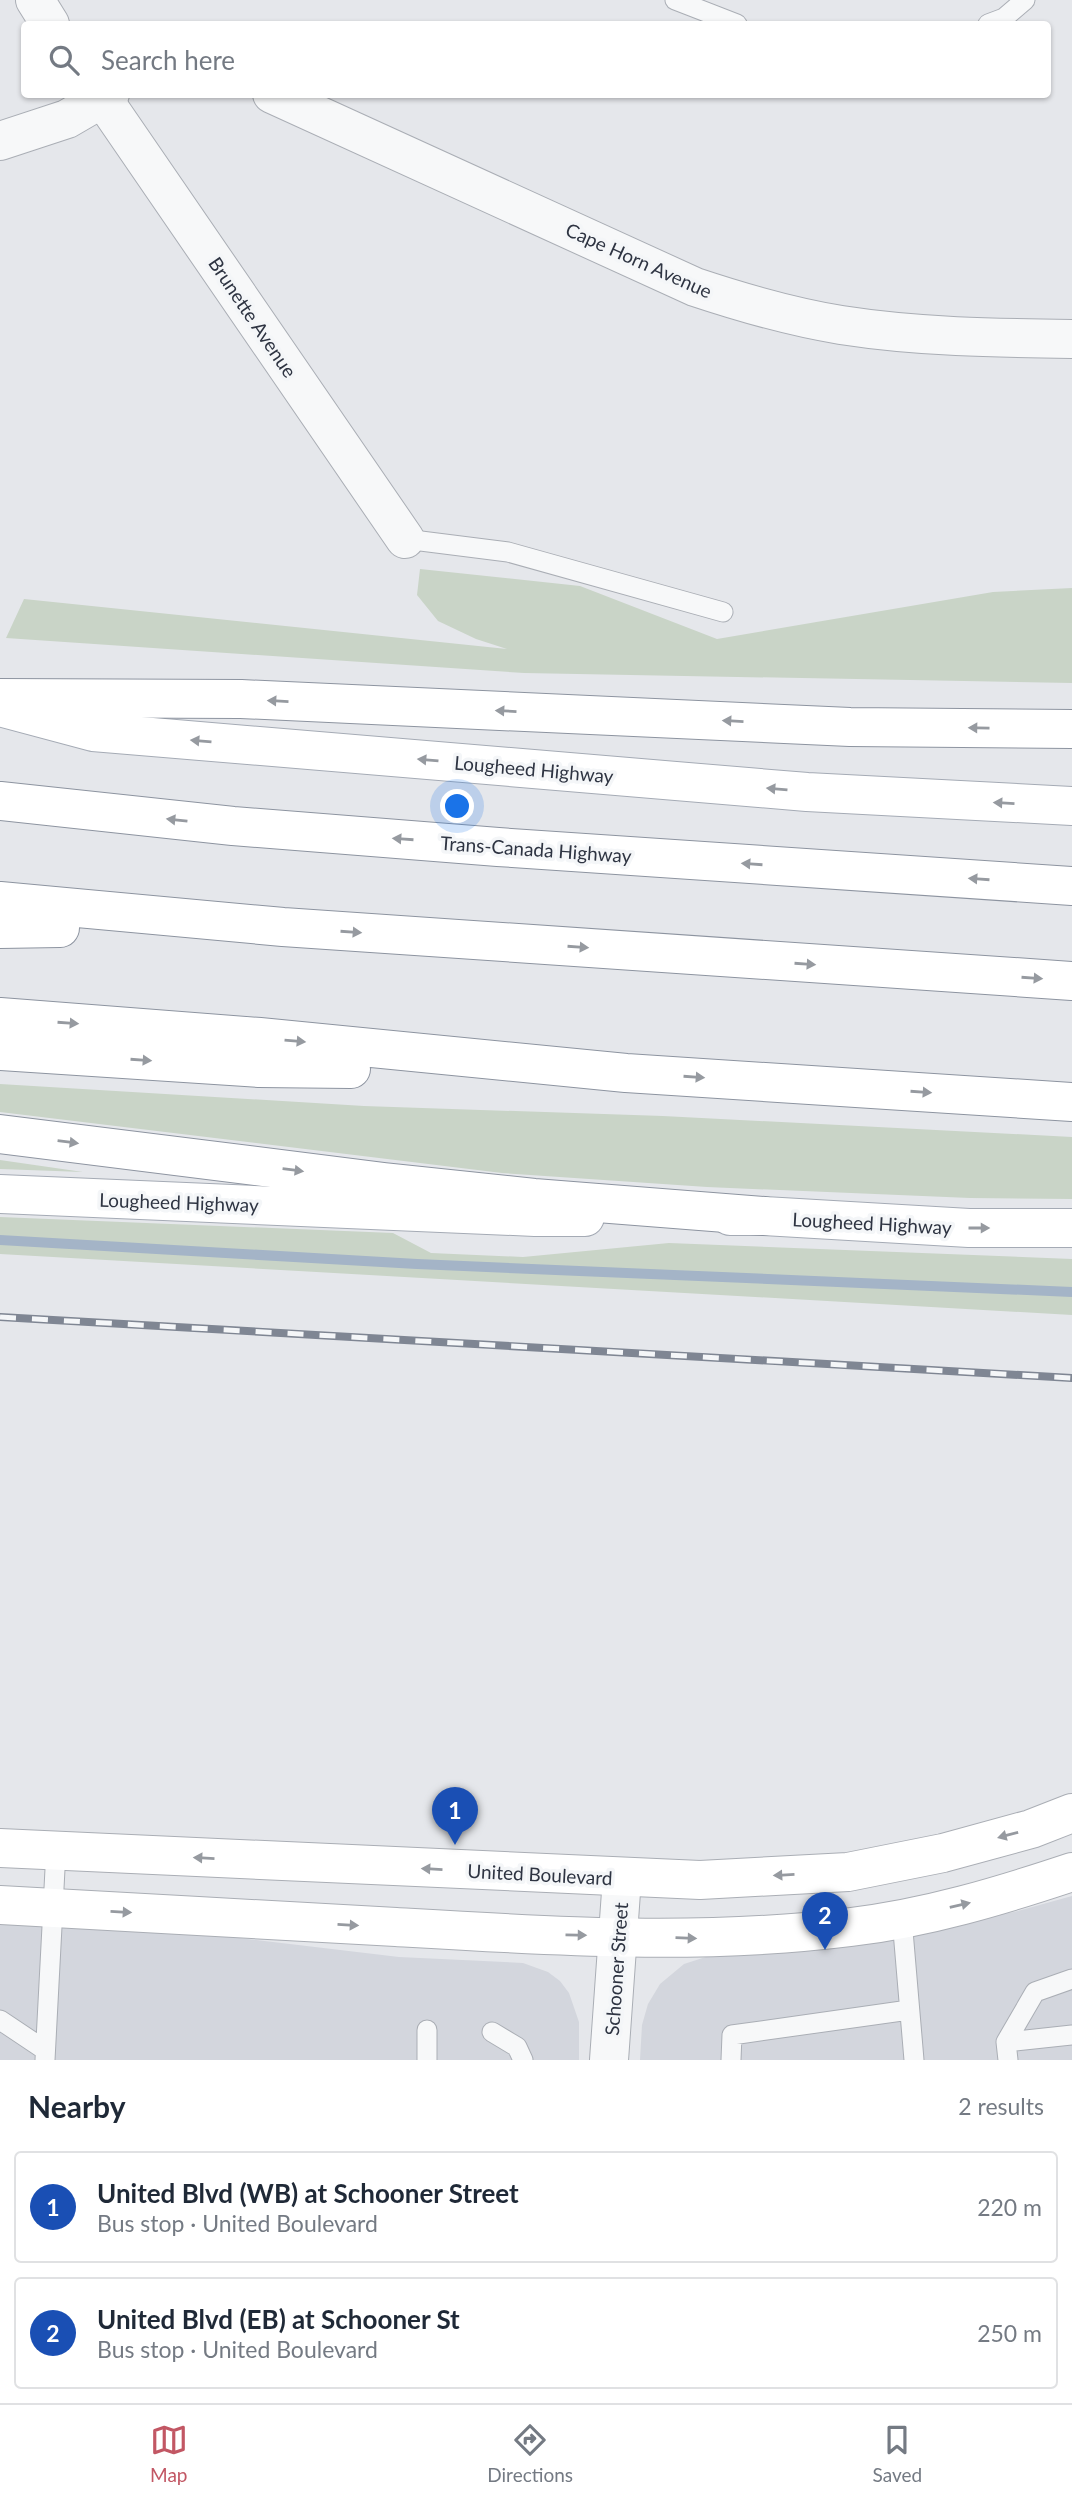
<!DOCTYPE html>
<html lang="en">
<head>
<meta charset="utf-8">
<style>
	body { margin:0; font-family:Lato,sans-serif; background:#f6f6f7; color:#1f2937 }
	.you { position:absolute; left:458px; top:807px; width:24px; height:24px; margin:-18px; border:5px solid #fff; border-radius:50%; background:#1a73e8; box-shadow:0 0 0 10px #1a73e833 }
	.badge { display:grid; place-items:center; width:46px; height:46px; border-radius:50%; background:#c25764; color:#fff; font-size:23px; font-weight:700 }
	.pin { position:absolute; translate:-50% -58px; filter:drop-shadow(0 2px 4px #0008) }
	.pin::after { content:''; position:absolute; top:37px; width:24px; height:21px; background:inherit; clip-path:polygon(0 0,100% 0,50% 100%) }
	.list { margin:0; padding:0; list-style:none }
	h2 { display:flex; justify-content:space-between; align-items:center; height:91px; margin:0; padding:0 28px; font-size:30px }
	h2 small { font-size:23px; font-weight:400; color:#747a83 }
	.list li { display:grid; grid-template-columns:46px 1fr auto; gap:21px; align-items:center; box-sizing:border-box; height:112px; margin:0 14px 14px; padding:0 14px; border:2px solid #e0e1e3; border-radius:7px }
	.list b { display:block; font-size:26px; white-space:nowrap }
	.list p { margin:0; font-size:23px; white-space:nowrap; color:#747a83 }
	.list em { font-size:23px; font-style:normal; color:#747a83 }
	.icon { flex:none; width:38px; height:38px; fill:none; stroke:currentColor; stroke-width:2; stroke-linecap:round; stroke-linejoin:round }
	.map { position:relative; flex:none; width:1072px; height:2060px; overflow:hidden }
	.search { position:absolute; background:#fff; box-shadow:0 2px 5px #0004; left:21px; right:21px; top:21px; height:77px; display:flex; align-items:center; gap:18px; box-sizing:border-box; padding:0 24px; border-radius:7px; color:#747a83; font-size:26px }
	.sheet { height:343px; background:#fff }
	nav { display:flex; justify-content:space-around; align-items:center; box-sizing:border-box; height:98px; border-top:2px solid #e0e1e3; background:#fff; font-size:19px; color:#747a83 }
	nav a { display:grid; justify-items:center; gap:4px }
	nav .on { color:#c25764 }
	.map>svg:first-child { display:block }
	.built { fill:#d3d6dd }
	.green { fill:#c9d4c7 }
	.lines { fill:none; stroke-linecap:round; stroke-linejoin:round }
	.stream { stroke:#a4b4c7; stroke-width:10 }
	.service-casing { stroke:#aaaeb5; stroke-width:21 }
	.minor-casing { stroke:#aaaeb5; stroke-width:40 }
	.tertiary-casing { stroke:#aaaeb5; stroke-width:40 }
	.secondary-casing { stroke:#aaaeb5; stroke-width:40 }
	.primary-casing { stroke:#a5abb5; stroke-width:40 }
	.motorway-casing { stroke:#8d94a0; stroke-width:40 }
	.service { stroke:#f7f8f9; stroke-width:19 }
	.minor { stroke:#f7f8f9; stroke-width:38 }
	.tertiary { stroke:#f7f8f9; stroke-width:38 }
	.secondary { stroke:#fff; stroke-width:38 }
	.primary { stroke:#fff; stroke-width:38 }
	.motorway { stroke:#fff; stroke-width:38 }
	.rail-casing { stroke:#7f8693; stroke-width:8 }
	.rail { stroke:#f4f6f8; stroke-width:5; stroke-dasharray:16; stroke-linecap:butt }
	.oneway { fill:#969aa0 }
	.labels { text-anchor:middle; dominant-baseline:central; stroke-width:7; stroke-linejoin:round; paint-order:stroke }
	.street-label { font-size:19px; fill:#2e3442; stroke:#f4f6f8 }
</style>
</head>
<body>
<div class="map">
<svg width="1072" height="2060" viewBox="0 0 1072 2060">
	<rect width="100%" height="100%" fill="#e5e7eb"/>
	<!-- built -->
	<path class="built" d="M1072 1896V2060H640L642 2025 648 2004 660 1984 684 1964 715 1954 943 1924 1014 1912Z
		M0 1921 181 1931 399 1957 523 1963 548 1972 560 1981 569 1993 579 2022V2060H0Z"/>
	<!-- green -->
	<path class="green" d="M420 569 580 586 717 639 993 592 1072 588V683L524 673 6 638 24 599 507 649 476 639 438 621 417 595Z
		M0 1084 364 1106 663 1116 1072 1137V1199L970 1198 707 1187 502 1173 0 1112Z
		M0 1160 83 1172 0 1169Z
		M0 1217 393 1233 431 1253 523 1257 669 1243 1072 1259V1315L0 1254Z"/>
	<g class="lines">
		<!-- stream -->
		<path class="stream" d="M0 1240 417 1264 1072 1292"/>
		<defs>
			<path id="service" d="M675 0 737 24
				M988 24 1004 18 1025 0
				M405 539 508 552 723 612
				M902 1919 914 2060
				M0 2020 45 2050
				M492 2032 517 2047 523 2060
				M1006 2042 1072 2035
				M45 2060 56 1850
				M427 2060V2030
				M731 2060 732 2035 909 2010
				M1008 2060 1006 2042 1035 1992 1072 1979"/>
			<path id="minor" d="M103 99 405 539
				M609 2060 622 1878"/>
			<path id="tertiary" d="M35 0 50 24
				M272 94 695 287C743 303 792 317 841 325 918 337 995 338 1072 339
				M0 141 67 119 110 94"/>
			<path id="secondary" d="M0 1848 700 1880 848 1872 943 1853 1031 1829 1072 1813
				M0 1905C132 1912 264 1920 396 1927 547 1936 700 1946 851 1927 927 1918 1000 1896 1072 1872"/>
			<path id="primary" d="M0 707 93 732 807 792 1072 806
				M0 1194 535 1217H585
				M730 1216H764L969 1228H1072"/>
			<path id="motorway" d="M0 698 241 699 850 727 1072 729
				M0 801 233 826 498 847 1072 886
				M0 901 283 927 1072 981
				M0 929 60 928
				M0 1017 260 1037 626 1073 1072 1102
				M0 1051 259 1068 351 1069
				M0 1134 384 1182 534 1198 764 1216"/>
		</defs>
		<!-- service casing -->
		<use href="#service" class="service-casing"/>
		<!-- minor casing -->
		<use href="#minor" class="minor-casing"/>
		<!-- tertiary casing -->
		<use href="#tertiary" class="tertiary-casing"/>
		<!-- secondary casing -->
		<use href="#secondary" class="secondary-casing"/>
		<!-- primary casing -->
		<use href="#primary" class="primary-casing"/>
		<!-- motorway casing -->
		<use href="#motorway" class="motorway-casing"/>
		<!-- service -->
		<use href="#service" class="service"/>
		<!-- minor -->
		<use href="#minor" class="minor"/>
		<!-- tertiary -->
		<use href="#tertiary" class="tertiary"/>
		<!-- secondary -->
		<use href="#secondary" class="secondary"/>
		<!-- primary -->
		<use href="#primary" class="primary"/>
		<!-- motorway -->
		<use href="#motorway" class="motorway"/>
		<defs>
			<path id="rail" d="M0 1317 1072 1378"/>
		</defs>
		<!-- rail casing -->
		<use href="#rail" class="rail-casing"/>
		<!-- rail -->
		<use href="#rail" class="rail"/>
	</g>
	<!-- one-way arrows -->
	<defs><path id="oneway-solid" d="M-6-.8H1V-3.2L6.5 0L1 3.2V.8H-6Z" transform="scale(1.75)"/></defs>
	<g class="oneway">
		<use href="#oneway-solid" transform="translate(278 701) rotate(-177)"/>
		<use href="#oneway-solid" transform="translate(506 711) rotate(-177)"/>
		<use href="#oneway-solid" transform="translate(733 721) rotate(-177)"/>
		<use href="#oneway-solid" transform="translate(979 728) rotate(-179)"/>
		<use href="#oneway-solid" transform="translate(201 741) rotate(-175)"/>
		<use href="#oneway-solid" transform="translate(428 760) rotate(-175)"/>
		<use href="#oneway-solid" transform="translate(777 789) rotate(-175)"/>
		<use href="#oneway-solid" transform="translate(1004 803) rotate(-177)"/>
		<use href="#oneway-solid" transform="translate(177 820) rotate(-174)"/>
		<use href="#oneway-solid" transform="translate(403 839) rotate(-176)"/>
		<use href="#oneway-solid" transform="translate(752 864) rotate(-176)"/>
		<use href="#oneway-solid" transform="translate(979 879) rotate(-176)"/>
		<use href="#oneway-solid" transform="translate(351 932) rotate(4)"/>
		<use href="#oneway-solid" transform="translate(578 947) rotate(4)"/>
		<use href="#oneway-solid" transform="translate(805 964) rotate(4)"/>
		<use href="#oneway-solid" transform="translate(1032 978) rotate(4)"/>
		<use href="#oneway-solid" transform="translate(68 1023) rotate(4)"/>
		<use href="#oneway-solid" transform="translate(295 1041) rotate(5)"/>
		<use href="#oneway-solid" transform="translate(141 1060) rotate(4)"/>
		<use href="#oneway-solid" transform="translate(694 1077) rotate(4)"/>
		<use href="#oneway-solid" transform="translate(921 1092) rotate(4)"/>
		<use href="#oneway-solid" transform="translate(68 1142) rotate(7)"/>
		<use href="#oneway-solid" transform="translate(293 1170) rotate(7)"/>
		<use href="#oneway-solid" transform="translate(979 1228)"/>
		<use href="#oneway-solid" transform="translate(1008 1835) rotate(165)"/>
		<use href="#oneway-solid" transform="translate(204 1858) rotate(-177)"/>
		<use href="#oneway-solid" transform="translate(432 1869) rotate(-177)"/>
		<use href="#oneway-solid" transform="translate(784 1875) rotate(177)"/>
		<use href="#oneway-solid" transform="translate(960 1905) rotate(-13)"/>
		<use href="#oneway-solid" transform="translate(121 1912) rotate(3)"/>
		<use href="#oneway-solid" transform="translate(348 1925) rotate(3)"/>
		<use href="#oneway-solid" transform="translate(576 1935) rotate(1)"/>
		<use href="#oneway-solid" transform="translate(686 1938) rotate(2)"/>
	</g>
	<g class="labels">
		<!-- street labels -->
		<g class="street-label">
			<text transform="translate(639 260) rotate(24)">Cape Horn Avenue</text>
			<text transform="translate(253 317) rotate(56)">Brunette Avenue</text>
			<text transform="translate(534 769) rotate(5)">Lougheed Highway</text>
			<text transform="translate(536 849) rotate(4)">Trans-Canada Highway</text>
			<text transform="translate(179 1202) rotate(2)">Lougheed Highway</text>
			<text transform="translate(872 1223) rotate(3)">Lougheed Highway</text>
			<text transform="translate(540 1874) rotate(3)">United Boulevard</text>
			<text transform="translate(616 1969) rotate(-86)">Schooner Street</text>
		</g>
	</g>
</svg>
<div class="you"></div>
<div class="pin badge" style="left:455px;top:1845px;background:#1a4fb4">1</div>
<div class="pin badge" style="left:825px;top:1950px;background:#1a4fb4">2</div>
<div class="search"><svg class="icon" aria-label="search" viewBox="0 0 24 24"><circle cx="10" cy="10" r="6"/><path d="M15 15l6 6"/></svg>Search here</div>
</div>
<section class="sheet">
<h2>Nearby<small>2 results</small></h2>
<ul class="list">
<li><span class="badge" style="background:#1a4fb4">1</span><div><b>United Blvd (WB) at Schooner Street</b><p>Bus stop · United Boulevard</p></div><em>220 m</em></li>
<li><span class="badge" style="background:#1a4fb4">2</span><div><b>United Blvd (EB) at Schooner St</b><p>Bus stop · United Boulevard</p></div><em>250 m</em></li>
</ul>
</section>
<nav>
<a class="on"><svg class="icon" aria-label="map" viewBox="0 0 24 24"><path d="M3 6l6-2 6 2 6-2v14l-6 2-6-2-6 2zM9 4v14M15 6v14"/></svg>Map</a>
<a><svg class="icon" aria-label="directions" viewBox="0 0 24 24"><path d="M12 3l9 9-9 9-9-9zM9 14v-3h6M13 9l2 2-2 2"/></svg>Directions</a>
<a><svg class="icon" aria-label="saved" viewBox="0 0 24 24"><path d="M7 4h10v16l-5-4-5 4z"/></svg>Saved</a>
</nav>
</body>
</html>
